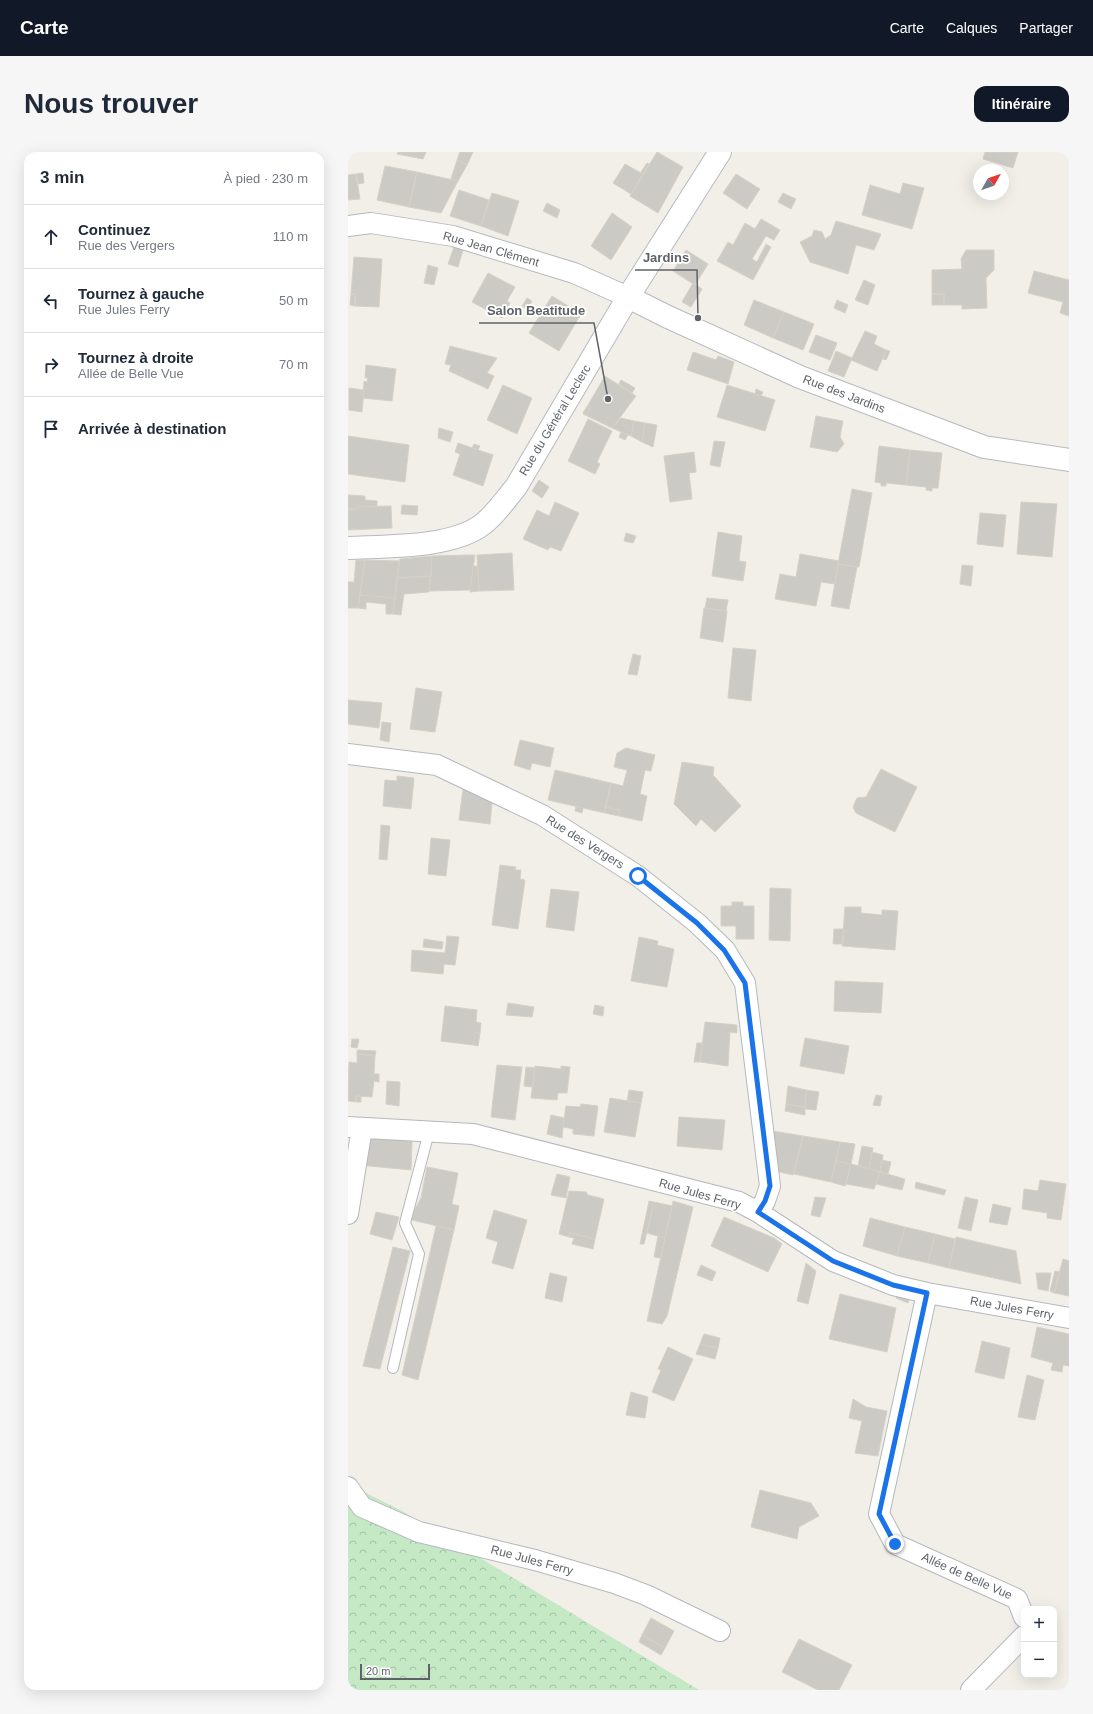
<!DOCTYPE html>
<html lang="fr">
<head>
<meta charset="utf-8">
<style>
	body { margin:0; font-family:Arial,sans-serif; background:#f6f6f7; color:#1f2937 }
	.controls { position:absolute; right:12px; bottom:12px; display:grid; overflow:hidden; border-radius:8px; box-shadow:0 4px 16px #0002 }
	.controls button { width:36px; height:36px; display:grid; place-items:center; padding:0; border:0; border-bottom:1px solid #e0e1e3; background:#fff; color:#1f2937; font:20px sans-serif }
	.compass { position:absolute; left:625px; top:12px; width:36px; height:36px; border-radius:50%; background:#fff; box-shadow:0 4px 16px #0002; rotate:50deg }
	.scale { position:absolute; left:12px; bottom:10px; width:70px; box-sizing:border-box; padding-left:4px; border:2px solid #5f6368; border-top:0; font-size:11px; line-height:14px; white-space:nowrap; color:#5f6368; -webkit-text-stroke:3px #fff; paint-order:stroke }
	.stop { position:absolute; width:12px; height:12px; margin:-9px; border:3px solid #1a73e8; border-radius:50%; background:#fff }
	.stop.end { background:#1a73e8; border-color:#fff; box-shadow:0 1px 4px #0008 }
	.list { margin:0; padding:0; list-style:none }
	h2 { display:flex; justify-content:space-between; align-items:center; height:52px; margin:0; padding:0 16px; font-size:17px }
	h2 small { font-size:13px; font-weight:400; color:#747a83 }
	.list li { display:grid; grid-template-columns:26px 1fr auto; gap:12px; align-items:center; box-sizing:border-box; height:64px; padding:0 16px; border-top:1px solid #e0e1e3 }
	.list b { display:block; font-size:15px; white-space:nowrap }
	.list p { margin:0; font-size:13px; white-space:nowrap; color:#747a83 }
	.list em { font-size:13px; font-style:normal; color:#747a83 }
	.icon { flex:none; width:22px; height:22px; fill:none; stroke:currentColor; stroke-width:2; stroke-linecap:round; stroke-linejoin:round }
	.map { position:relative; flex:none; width:721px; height:1538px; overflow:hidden; border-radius:12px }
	header { display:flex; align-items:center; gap:24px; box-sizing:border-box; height:56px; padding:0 20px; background:#111827; color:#fff }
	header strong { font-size:19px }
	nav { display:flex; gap:22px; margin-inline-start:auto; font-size:14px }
	.intro { display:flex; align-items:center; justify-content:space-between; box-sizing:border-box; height:96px; padding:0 24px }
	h1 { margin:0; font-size:28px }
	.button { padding:10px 18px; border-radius:12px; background:#111827; color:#fff; font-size:14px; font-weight:700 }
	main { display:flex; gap:24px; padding:0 24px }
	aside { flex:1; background:#fff; border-radius:12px; box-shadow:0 4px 16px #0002 }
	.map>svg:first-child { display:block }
	.forest { fill:url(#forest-crowns) }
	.building { fill:#cccac5; stroke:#d6d1c6 }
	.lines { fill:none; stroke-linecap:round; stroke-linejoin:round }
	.lane-casing { stroke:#b5b8bc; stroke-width:12 }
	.street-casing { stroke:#b5b8bc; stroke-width:22 }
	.secondary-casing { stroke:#b6babf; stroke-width:24 }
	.lane { stroke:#fff; stroke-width:10 }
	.street { stroke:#fff; stroke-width:20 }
	.secondary { stroke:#fff; stroke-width:22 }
	.route { stroke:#1a73e8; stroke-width:5 }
	.labels { text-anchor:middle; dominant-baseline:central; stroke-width:3.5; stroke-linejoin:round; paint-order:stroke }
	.street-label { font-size:12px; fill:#5f6368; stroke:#fff }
	.leader { fill:none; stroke:#5f6368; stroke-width:1.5 }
	.callout-dot { fill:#5f6368; stroke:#fff; stroke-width:1.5 }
	.callout-label { font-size:13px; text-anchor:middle; font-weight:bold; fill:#5f6368; stroke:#fff; stroke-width:3.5; stroke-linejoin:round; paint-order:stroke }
</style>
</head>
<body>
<header>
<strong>Carte</strong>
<nav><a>Carte</a><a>Calques</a><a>Partager</a></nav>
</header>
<div class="intro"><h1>Nous trouver</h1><a class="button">Itinéraire</a></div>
<main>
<aside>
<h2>3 min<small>À pied · 230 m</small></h2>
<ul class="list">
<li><svg class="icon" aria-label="ahead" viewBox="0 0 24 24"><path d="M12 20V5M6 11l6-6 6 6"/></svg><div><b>Continuez</b><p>Rue des Vergers</p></div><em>110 m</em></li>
<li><svg class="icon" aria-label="left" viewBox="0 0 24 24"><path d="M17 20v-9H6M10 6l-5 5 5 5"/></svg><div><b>Tournez à gauche</b><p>Rue Jules Ferry</p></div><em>50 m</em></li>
<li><svg class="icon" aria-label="right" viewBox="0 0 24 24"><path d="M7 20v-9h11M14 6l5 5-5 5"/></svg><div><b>Tournez à droite</b><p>Allée de Belle Vue</p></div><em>70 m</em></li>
<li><svg class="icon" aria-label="arrive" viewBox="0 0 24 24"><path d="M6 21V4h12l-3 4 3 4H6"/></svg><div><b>Arrivée à destination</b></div></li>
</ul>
</aside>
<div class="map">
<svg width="721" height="1538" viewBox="0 0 721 1538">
	<defs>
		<pattern id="forest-crowns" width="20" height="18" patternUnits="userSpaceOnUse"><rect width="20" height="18" fill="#c5e8c5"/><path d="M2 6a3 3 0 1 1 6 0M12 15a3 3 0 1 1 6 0" fill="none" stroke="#a3c0a4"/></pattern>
	</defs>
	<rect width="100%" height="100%" fill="#f1efe8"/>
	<!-- forest -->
	<path class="forest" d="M0 1332 56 1360 351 1538H0Z"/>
	<!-- building -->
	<path class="building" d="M50 0H78L75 7 49 2Z
		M112 0H125L119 13 109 8Z
		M309 0 335 15 310 61 282 44Z
		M637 0H670L665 16 635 7Z
		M109 8 119 13 110 29 103 27Z
		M299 11 301 12 295 22 293 20Z
		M277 12 295 22 283 42 265 31Z
		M37 14 69 20 61 55 29 48Z
		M69 20 110 29 93 61 61 55Z
		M15 21 16 31 10 32 8 22Z
		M8 22 12 47 0 48V23Z
		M388 22 412 37 399 57 375 41Z
		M555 31 576 36 564 77 514 63 522 33 552 42Z
		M111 38 141 48 133 74 102 64Z
		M144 41 171 49 160 84 133 74Z
		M435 41 448 47 443 57 430 50Z
		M199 51 212 58 209 66 195 59Z
		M264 61 284 75 263 108 243 94Z
		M413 67 432 78 426 88 418 84 404 107 409 110 418 92 423 95 405 128 369 109 380 90 385 93 397 71 407 77Z
		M488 69 533 82 526 98 508 93 500 122 462 110 452 90 464 84 466 78 474 80 477 87 483 83Z
		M106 95 115 98 110 115 100 112Z
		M338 98 360 112 347 133 325 119Z
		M618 98H646V118L638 126 639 156 614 157V153H596V142H584V118L614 117 613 107Z
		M6 105 34 107 31 155 7 154V142H3Z
		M80 113 90 116 86 133 76 131Z
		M686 119 721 128V164L712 161 715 150 680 141Z
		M140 121 167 135 159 149 162 151 154 166 124 150Z
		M516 128 527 133 520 153 507 148Z
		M345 131 354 137 343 155 334 150Z
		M3 142H7V154L2 153Z
		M584 142H596V153H584Z
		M204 144 233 162 211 199 181 181Z
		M179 146 184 149 179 157 174 154Z
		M406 148 436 160 425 186 396 173Z
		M489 148 500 153 497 161 486 156Z
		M436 160 466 172 455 198 425 186Z
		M517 179 529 184 526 192 538 198 529 219 503 208Z
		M468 183 489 191 482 208 461 200Z
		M102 194 149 206 139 221 146 224 140 237 101 219 103 213 97 212Z
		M538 198 542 199 538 208 535 207Z
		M488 199 504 206 496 225 480 219Z
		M345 200 368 208 370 204 386 210 380 232 339 218Z
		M18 213 48 217 44 249 15 246 16 229 19 230 20 226H17Z
		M257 224 288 244 264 276 235 262 239 263 243 255 240 253Z
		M273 228 287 236 284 241 271 232Z
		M155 233 184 246 169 282 139 268Z
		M379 233 427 248 417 279 369 265Z
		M1 236 16 238 14 260 1 258Z
		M408 237 415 240 413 244 407 242Z
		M240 253 243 255 239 263 235 261Z
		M468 264 495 269 492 285 496 292 489 300 462 295Z
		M273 266 286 269 283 284 264 276Z
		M240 267 264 279 249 310 252 312 247 322 220 309Z
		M286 269 297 271 294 290 283 284Z
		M297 271 309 273 305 295 294 290Z
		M91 276 105 280 102 290 90 286Z
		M273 280 280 283 277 288 271 285Z
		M0 284 61 293 57 330 0 322Z
		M366 289 377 290 372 315 362 313Z
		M110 291 145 303 135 334 105 323 112 302 107 300Z
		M126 292 132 294 130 298 124 296Z
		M531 294 562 298 558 333 538 331V334H533V331L527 330Z
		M562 298 594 301 590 336H584V339L578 338V335L558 333Z
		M346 300 348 320 341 321 344 347 322 350 316 304Z
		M191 328 201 335 194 346 184 339Z
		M504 337 524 341 511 415 490 412Z
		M0 343 17 344V348L29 349V354L9 355V357H0Z
		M207 350 231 361 213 399 202 395 200 398 175 387 189 358 201 364Z
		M673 350 709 352 704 405 669 402Z
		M54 353 70 354 69 363 53 362Z
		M43 354 44 376 0 378V357H9V355Z
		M632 361 658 363 655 395 629 392Z
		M370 380 394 384 391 409 398 410 395 429 364 424Z
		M278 381 288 384 285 391 276 389Z
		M164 401 166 438 131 439 129 403Z
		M452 402 491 409 487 432 473 430 468 454 427 447 432 422 448 425Z
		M119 403H127L122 438 81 439 84 404Z
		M84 404 83 424 49 426 52 407Z
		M8 408H17L10 456H0V430H6Z
		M17 408 51 409 47 446 12 443Z
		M490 412 509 415 501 457 483 454Z
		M614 413 625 414 623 434 612 432Z
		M125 414H130L131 439 122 440Z
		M83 424 81 440 56 442 53 463 45 462 49 426Z
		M12 443 47 446 45 462H38V452L18 450V457L10 456Z
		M359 446 380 448 378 459 357 456Z
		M356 456 379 459 375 490 352 486Z
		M385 496 408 498 403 549 380 546Z
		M285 502 293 504 289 523 280 522Z
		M68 536 94 540 87 580 62 577Z
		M0 548 34 551 31 576 0 572Z
		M34 570 43 571 41 590 32 588Z
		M172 588 206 596 202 615 184 611 182 618 166 613Z
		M278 596 307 603 303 619 297 618 292 642 299 644 294 669 271 664 272 658 257 655 263 631 275 634 279 618 266 615 269 601Z
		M334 610 366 615 365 623 393 654 367 680 353 667 348 674 326 652Z
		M533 617 569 635 547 680 508 661 505 655 509 646 518 645Z
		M207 618 263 631 257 661 200 648Z
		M49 624 66 626 63 657 35 654 37 628 49 629Z
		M115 637 145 640 142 672 111 668Z
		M228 654 235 656 234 661 227 659Z
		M257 655 272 658 271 664 257 661Z
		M33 673 42 674 39 708 31 707Z
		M83 686 102 688 98 724 80 722Z
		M152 713 168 715 167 718H173L172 727 177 728 170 777 144 773Z
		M422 736 443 737 442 789 421 788Z
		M203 737 231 740 226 779 198 775Z
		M384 750H395V754H406V787H388V774H373V754H384Z
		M497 755H513V761L534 763V758L550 759 547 798 494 794Z
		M486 777H496L495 792H485Z
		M99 784 111 785 107 813 96 812 95 822 63 819 64 798 97 801Z
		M291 785 310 789 309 793 326 797 319 835 283 829Z
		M76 787 95 790 94 797 75 795Z
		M487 829 535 831 533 861 486 859Z
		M160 851 186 855 184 865 158 863Z
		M247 853 256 855 255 864 245 862Z
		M97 854 129 858 128 870 133 871 132 881 127 880 125 893 93 889Z
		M357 870 389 873V881L382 880 380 914 352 910Z
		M127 880 132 881 130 894 125 893Z
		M457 886 501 894 496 922 452 914Z
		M4 887H11L9 896 3 895Z
		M349 891H355L352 910H346Z
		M9 898 28 899 27 904 9 902Z
		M9 902 27 904 26 922H31V930L26 929 24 945 8 944V950L0 949 1 910 9 911Z
		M149 913 174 915 167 968 143 965Z
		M187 914 213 917V914L222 915 219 941H210L209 948 183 946Z
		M178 915 187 916 185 935 176 934Z
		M39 929 52 930 51 954 38 952Z
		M440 934 458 938 457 955 438 952Z
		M281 938 295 940 293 951 279 949Z
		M458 938 471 940 468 958 457 957Z
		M528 943 534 944 532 954 525 953Z
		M8 944H13V950H8Z
		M262 946 293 951 287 985 256 980Z
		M233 952 250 954 246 984 225 982V977L215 975 218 954 232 955Z
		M438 952 457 955V963L437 959Z
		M203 963 216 966 214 986 199 982Z
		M331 965 377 968 374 998 329 994Z
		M424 979 455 984 445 1023 427 1019Z
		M18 984 64 989 63 1018 11 1013Z
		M455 984 492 990 483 1030 446 1022Z
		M492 990 507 992 503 1012 488 1009Z
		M514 994 525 996 521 1017 510 1014Z
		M524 1000 535 1003 532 1020 521 1017Z
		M534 1008 543 1010 540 1022 532 1020Z
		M488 1009 503 1012 497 1034 483 1030Z
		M503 1012 532 1020 526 1037 498 1032Z
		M79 1015 110 1021 104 1052 111 1054 106 1078 64 1068 66 1059 73 1046Z
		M532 1020 557 1027 554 1038 528 1032Z
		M209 1022 222 1025 218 1046 203 1043Z
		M692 1028 718 1032 713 1068 699 1066V1061L674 1057 676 1037 690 1039Z
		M568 1030 598 1038 596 1043 567 1036Z
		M221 1039 238 1040 240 1043 256 1047 247 1087 222 1081 221 1085 211 1082Z
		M467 1045 478 1046 472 1065 463 1063Z
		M617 1045 630 1048 623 1079 610 1076Z
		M301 1049 306 1050 296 1092H292Z
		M325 1049 345 1055 319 1164 314 1172 299 1169Z
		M306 1050 324 1054 317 1086 299 1081Z
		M645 1052 663 1056 659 1073 641 1070Z
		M146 1058 179 1068 165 1117 144 1111 150 1090 138 1086Z
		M28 1060 51 1065 44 1088 22 1082Z
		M376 1065 426 1086 434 1092 420 1120 363 1094Z
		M522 1066 557 1075 549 1104 515 1094Z
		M88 1074 106 1078 70 1228 54 1223Z
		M557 1075 587 1082 580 1111 549 1104Z
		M222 1081 247 1087 245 1097 224 1092 226 1086 221 1085Z
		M587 1082 607 1087 601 1116 580 1111Z
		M310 1084 317 1086 313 1106 306 1105Z
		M608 1085 668 1099 673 1132 601 1116Z
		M45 1095 62 1099 32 1217 15 1214Z
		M715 1107 721 1109V1144L706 1141Z
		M458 1111 468 1119 460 1152 449 1149Z
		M353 1113 368 1120 364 1129 349 1123Z
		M707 1119 712 1120 706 1141 702 1139Z
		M202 1121 219 1125 214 1150 197 1146Z
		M688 1121H703L700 1139 690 1137Z
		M549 1141 561 1144 560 1151 548 1146Z
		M492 1142 548 1156 539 1200 481 1187Z
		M689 1175 721 1182V1214L715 1213 714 1220 703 1218 705 1211 683 1205Z
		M356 1182 372 1186 370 1196 352 1192Z
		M634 1189 662 1196 656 1227 627 1220Z
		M352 1192 370 1196 367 1207 348 1202Z
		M320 1195 345 1207 326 1249 304 1240 313 1218 310 1217Z
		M679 1223 696 1228 687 1268 670 1265Z
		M283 1240 300 1245 297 1266 278 1263Z
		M505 1247 518 1255 539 1259 530 1304 507 1301 514 1269 501 1266Z
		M412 1338 463 1351 471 1364 451 1375 449 1387 403 1375Z
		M303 1466 326 1479 317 1496 294 1483Z
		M294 1483 317 1496 313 1503 291 1490Z
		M451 1487 504 1513 491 1538H470L434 1520Z"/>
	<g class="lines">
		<defs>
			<path id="lane" d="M45 1216 71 1102 57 1071 81 980"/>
			<path id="street" d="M0 74 23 71 105 84 226 121 280 145
				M0 602 89 613 194 663 290 724 349 771 377 798 397 831 422 1034 417 1049 410 1060
				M0 975 125 982 391 1050 410 1060 485 1109 545 1133 579 1141 721 1166
				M0 1062 14 976
				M579 1141 531 1362 547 1392 669 1447 676 1465
				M0 1335 14 1355 71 1380 187 1408 266 1431 298 1443 372 1479
				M623 1538 676 1484"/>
			<path id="secondary" d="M280 145 320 165 452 225 636 295 721 308
				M0 396C38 394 105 396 135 372 148 362 157 348 168 335L280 145 372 0"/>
		</defs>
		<!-- lane casing -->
		<use href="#lane" class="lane-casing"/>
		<!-- street casing -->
		<use href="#street" class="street-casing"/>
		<!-- secondary casing -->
		<use href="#secondary" class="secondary-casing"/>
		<!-- lane -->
		<use href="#lane" class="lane"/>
		<!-- street -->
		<use href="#street" class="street"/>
		<!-- secondary -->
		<use href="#secondary" class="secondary"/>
	</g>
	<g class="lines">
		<!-- route -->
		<path class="route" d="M290 724 349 771 376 798 397 831 422 1034 417 1049 410 1060 485 1109 545 1133 579 1141 531 1362 547 1392"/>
	</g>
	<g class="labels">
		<!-- street labels -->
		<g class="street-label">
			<text transform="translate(143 97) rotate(16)">Rue Jean Clément</text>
			<text transform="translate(496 242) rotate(21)">Rue des Jardins</text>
			<text transform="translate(207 268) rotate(-59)">Rue du Général Leclerc</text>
			<text transform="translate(237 690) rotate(32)">Rue des Vergers</text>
			<text transform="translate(352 1042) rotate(16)">Rue Jules Ferry</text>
			<text transform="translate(664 1156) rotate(10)">Rue Jules Ferry</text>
			<text transform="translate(184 1408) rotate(15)">Rue Jules Ferry</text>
			<text transform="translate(619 1424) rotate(24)">Allée de Belle Vue</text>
		</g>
	</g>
	<!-- callouts -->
	<path class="leader" d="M350 166L349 118H287M260 247L246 171H131"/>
	<g class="callout-dot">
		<circle cx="350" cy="166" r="4"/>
		<circle cx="260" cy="247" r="4"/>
	</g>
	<g class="callout-label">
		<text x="318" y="110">Jardins</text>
		<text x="188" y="163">Salon Beatitude</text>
	</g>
</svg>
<div class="controls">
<button>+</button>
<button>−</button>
</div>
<svg class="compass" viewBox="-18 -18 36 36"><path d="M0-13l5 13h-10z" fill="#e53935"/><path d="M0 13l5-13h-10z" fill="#747a83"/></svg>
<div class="scale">20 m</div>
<div class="stop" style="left:290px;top:724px"></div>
<div class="stop end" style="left:547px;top:1392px"></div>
</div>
</main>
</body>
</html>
